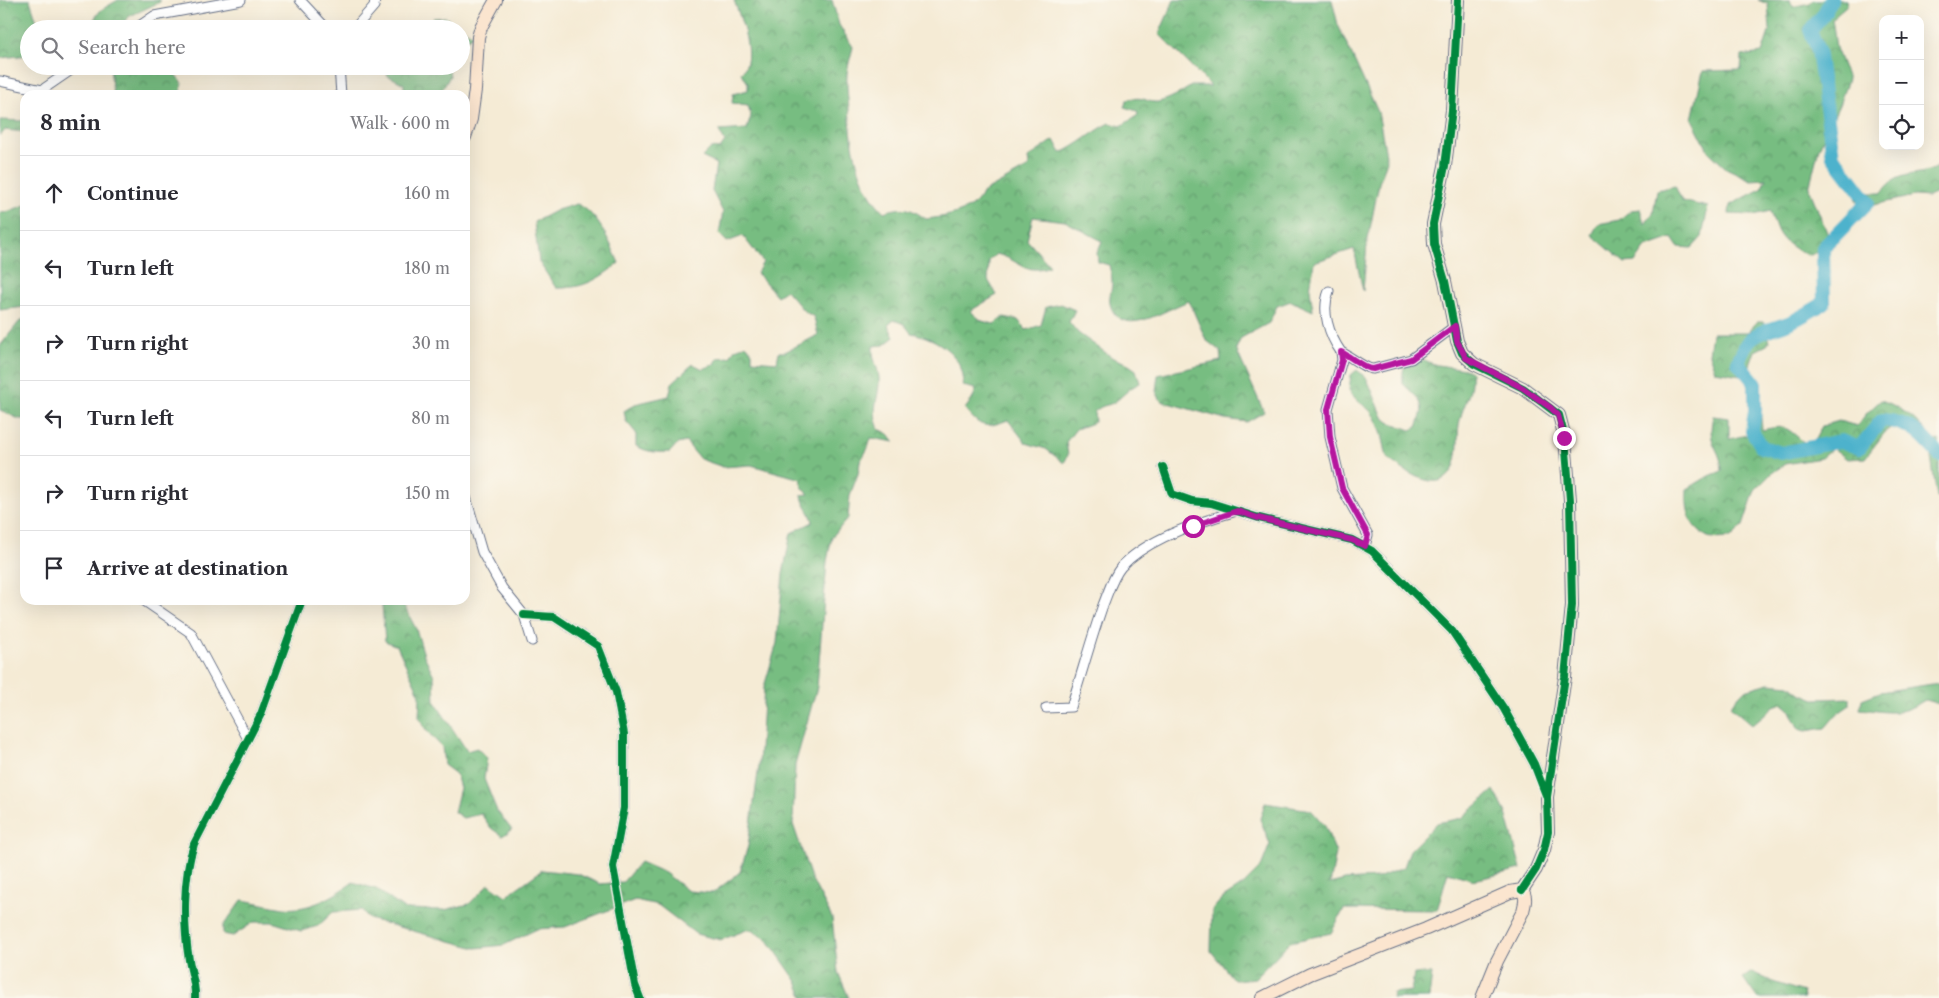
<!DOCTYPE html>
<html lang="en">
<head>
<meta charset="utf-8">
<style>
	body { margin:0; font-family:"Libre Caslon Text",serif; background:#f7f7f7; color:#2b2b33 }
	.controls { position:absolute; right:15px; top:15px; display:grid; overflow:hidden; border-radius:10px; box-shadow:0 5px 20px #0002 }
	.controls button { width:45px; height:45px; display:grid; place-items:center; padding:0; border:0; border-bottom:1px solid #e1e1e2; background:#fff; color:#2b2b33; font:25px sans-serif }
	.stop { position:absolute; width:15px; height:15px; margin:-11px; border:4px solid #b5179e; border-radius:50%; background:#fff }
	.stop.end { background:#b5179e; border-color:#fff; box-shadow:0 1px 5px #0008 }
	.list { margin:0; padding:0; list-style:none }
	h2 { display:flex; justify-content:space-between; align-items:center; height:65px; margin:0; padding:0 20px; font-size:21px }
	h2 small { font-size:16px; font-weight:400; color:#7c7c81 }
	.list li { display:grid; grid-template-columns:32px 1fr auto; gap:15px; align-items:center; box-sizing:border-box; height:75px; padding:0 20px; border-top:1px solid #e1e1e2 }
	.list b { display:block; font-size:19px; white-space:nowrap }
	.list em { font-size:16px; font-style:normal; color:#7c7c81 }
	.icon { flex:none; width:28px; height:28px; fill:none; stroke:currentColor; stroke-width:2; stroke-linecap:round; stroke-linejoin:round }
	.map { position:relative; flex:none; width:1939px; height:998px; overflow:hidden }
	.search { position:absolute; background:#fff; box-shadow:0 5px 20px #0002; left:20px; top:20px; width:450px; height:55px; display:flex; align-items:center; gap:12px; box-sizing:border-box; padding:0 18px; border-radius:28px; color:#7c7c81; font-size:19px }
	.panel { position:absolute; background:#fff; box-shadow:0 5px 20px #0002; left:20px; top:90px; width:450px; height:515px; border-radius:15px }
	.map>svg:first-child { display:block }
	.forest { fill:url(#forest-crowns); stroke:#497670 }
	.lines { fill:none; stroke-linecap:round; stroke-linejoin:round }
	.river { stroke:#4db2cc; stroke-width:14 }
	.street-casing { stroke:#677188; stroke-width:11 }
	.secondary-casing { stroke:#677188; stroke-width:14 }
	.street { stroke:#fff; stroke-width:9 }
	.secondary { stroke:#fbe5cf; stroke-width:12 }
	.cycleway-casing { stroke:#fbf7ec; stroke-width:11 }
	.cycleway { stroke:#00873e; stroke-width:8 }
	.route { stroke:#b5179e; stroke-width:6 }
</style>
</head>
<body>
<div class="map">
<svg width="1939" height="998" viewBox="0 0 1939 998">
	<defs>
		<pattern id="forest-crowns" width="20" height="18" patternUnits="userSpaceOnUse" patternTransform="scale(1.25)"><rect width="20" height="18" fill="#77bd81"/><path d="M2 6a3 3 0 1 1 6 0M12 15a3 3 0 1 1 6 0" fill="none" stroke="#619a6d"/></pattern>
	</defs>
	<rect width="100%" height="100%" fill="#fbf7ec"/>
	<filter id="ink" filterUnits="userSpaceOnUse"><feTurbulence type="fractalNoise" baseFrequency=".02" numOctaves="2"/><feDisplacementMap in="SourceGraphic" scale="10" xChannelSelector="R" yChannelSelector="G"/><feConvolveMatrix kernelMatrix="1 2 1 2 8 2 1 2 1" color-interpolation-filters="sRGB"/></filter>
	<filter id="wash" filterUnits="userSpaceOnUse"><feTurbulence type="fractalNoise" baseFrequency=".0096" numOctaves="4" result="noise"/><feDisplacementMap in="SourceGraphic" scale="20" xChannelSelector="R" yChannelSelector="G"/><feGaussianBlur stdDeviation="1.12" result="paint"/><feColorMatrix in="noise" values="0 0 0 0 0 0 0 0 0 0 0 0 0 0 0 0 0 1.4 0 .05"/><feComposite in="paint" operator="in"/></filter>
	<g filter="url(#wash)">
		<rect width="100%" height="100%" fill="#f5ebd5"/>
		<!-- forest -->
		<path class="forest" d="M0 0H30L38 25 37 29H29V55L0 58Z
			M118 0H160V2L130 16 116 29H92L91 23 101 10Z
			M734 0H832L839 25 853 47C851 56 848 65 847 73 846 89 849 105 850 120 853 153 859 187 884 212 904 206 909 207 926 219 945 217 975 212 982 193L1029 167 1028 158 1054 140 1061 153C1079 145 1092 132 1110 123L1121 126 1138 115 1137 111 1124 107 1127 100C1146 95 1145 103 1158 102 1168 100 1183 92 1191 86H1211L1159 34 1174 0H1332L1338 25 1378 112 1387 161 1379 183 1367 244 1363 291 1354 249 1314 262 1310 289 1313 311 1291 301 1277 306 1269 323 1241 338 1236 349 1264 412 1247 422 1225 419 1161 401 1156 391 1158 375 1221 361 1220 351 1206 340 1189 301C1167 308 1124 340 1111 307 1107 298 1113 289 1112 281 1112 276 1110 270 1109 265L1098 262 1097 253 1102 241 1065 221 1033 217 1027 240 1050 266C1024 276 1019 259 996 254L989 261 988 280 997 295 970 311 982 321 994 324 1004 317 1018 320 1026 330 1041 325 1046 307 1061 304 1075 310 1069 322 1078 333 1113 358 1126 363 1136 370 1140 383C1129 388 1125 394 1116 401 1108 407 1104 403 1094 412L1095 422 1076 429 1066 442 1068 455 1064 463 1046 449 1026 443 1008 420C986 428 981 429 965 409L973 398 976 389 963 386C967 357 936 337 911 333L904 324 894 320 888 325 894 337 884 345 873 346C872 360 878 366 879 378 880 398 870 407 879 429L889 434 895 442 871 438 868 448 860 462 858 474 850 495 848 518 832 537 827 561 817 687 795 765 793 824 811 878 832 918 838 972 849 998H804L796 980 767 939 749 929 721 940 696 934 658 905 635 900 565 927 537 929 504 945 476 948 369 919 362 910 333 912 318 926 301 931 272 922H254L233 936 223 934V926L242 900C256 902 270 906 284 908 309 911 335 896 353 882L376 889 404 909 444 910 469 904 489 884 506 896 542 870 578 874 600 884 623 882 640 862 665 873 688 891 713 893 740 872 748 846 759 765 764 687 777 643 783 574 791 533 813 522C811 511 803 506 802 495L809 494 802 487 801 479 751 465 723 467 700 459 686 442 677 444 670 452C657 453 647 452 636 446V433L626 421 624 411 635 404 669 396 672 383 693 364 703 369 715 364 718 358 730 357 735 349 746 345 752 352V360L777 362 779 352H785L818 335 814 317 804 311 786 290 777 296 757 273 763 262 743 236 727 242 719 234 723 212 712 191 716 164 702 157 711 148 720 149 725 142 719 131 747 129 751 116 748 105 732 103 733 94 748 90V83L741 73C757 58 740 18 734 0Z
			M1758 0H1790L1793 7 1810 3 1813 0H1846L1847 5 1832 18 1836 48 1848 79 1839 105 1819 148 1809 188 1828 235 1826 250 1807 255C1782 243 1778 237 1770 211L1754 215 1729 214 1730 205 1761 189 1766 179 1751 180 1726 168 1709 152 1692 119 1703 71 1741 70 1742 56 1762 53 1770 29 1768 4Z
			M445 17 473 35 461 43V29H431L433 18Z
			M110 66H167L182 82 181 95H113Z
			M390 66H448L450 76 439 95H404V84L387 75Z
			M0 120 25 121V132L5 130 0 136Z
			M1939 165V192L1928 197 1914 196 1869 206 1856 200 1858 193H1881C1885 189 1889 184 1893 181 1907 171 1927 176 1939 165Z
			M1675 186 1682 201 1708 207 1702 237 1692 248 1678 247 1672 238 1646 247 1635 262 1625 263 1592 235 1598 224 1619 220 1631 210 1641 209V215L1645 224 1653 213 1657 190Z
			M577 204C598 213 610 243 619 263 599 279 583 289 556 288L539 262 534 222 557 210Z
			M25 205V307L0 310V212L4 213Z
			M25 319V419H19L0 410V346L19 322Z
			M1757 322H1763L1769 341 1767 345 1755 351 1750 365 1741 375 1715 371 1709 354 1712 333H1747Z
			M1416 358 1437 365 1465 369 1471 372C1473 393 1464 402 1460 420 1457 431 1459 444 1457 455 1450 502 1409 475 1387 458 1384 443 1381 424 1371 412 1363 403 1357 403 1349 390L1351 375 1357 370 1367 379 1383 417 1389 422 1411 430 1417 427C1427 403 1420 400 1403 384 1402 369 1403 365 1416 358Z
			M1881 400C1904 408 1919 422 1934 441L1939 440V498H1937L1930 451 1896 424 1886 431 1865 458 1847 459 1833 448 1821 458 1785 464 1772 473 1755 490 1743 526 1731 538C1725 538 1713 540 1708 537 1688 527 1686 509 1687 489L1707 477 1722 471C1721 446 1706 447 1713 416L1729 418V439L1747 435 1751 403 1760 405 1762 430C1788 424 1786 428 1806 444L1813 443 1822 426 1839 421 1857 426 1866 414Z
			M379 600H401L416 629 424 655 434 676 435 702 467 751 477 748 487 758 484 779 497 811 512 830 502 836 491 828 481 814 463 818 454 812 460 788 456 774 444 765 442 747 426 730 419 717 420 695 397 646 385 641 382 605Z
			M1769 683 1790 685 1800 693 1815 699 1850 698V705L1837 714 1825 728 1806 731 1799 729 1789 709 1782 703 1774 706 1752 725 1730 706 1745 690Z
			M1939 683V704L1925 700C1897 717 1891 712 1860 709L1862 699 1880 692Z
			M1494 790 1506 813 1521 869 1474 880 1448 872 1437 910 1344 909 1331 933 1290 942 1255 978 1234 980 1211 951 1212 910 1223 898 1243 885 1261 867 1270 844 1260 819 1265 803 1311 810 1325 826 1336 853 1330 884 1345 880 1378 878 1404 867 1410 850 1437 823 1462 818Z
			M1752 972 1773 982 1803 992 1804 998H1757L1743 978Z
			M1414 974H1432L1429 998H1392L1393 993 1411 991Z"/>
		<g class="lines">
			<!-- river -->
			<path class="river" d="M1831 0 1823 15 1810 30 1818 50 1833 156 1868 202 1823 248 1824 303C1811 311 1798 320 1783 325 1757 334 1749 332 1738 362L1755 383V411L1752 431 1762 447 1781 453 1841 441 1859 448 1882 420C1910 422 1921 434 1939 455"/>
		</g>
	</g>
	<g filter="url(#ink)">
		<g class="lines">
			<defs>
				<path id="street" d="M300 0 327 29
					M135 29 154 16 241 0
					M354 29 374 6 375 0
					M339 66 341 95
					M0 81 42 90 43 95
					M42 90 77 66
					M1329 291C1321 311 1329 335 1341 352
					M1163 467 1172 494 1192 501 1211 503 1259 518 1352 540 1372 551 1452 631 1504 709 1534 764 1546 794
					M465 494 482 552 502 588 524 615 532 641
					M1365 546 1368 535 1342 488 1330 437 1328 409 1342 360 1341 352C1350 356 1365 369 1373 369L1411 359 1455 326
					M143 600 191 633 248 739
					M524 615 554 617 598 646 616 692 624 734V808L613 867 635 985 640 998
					M1046 708 1071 707C1082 673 1091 639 1103 605 1108 593 1112 578 1121 567 1146 539 1201 521 1237 511
					M195 998C196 985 191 973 189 960 183 923 183 878 194 844L261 714 302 600"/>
				<path id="secondary" d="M1458 0 1452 110 1445 166 1433 224 1434 244 1445 281 1457 341 1462 353 1474 364 1523 388 1559 415 1565 438 1570 500 1572 605 1565 677 1547 797 1548 832 1544 850 1536 869 1522 890
					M465 137 471 119 475 90 478 37 481 27 496 0
					M1262 998 1310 974 1426 929 1510 892 1522 890
					M1482 998 1497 961 1523 911C1525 903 1527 897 1522 890"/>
			</defs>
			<!-- street casing -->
			<use href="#street" class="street-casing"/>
			<!-- secondary casing -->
			<use href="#secondary" class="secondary-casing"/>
			<!-- street -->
			<use href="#street" class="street"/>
			<!-- secondary -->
			<use href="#secondary" class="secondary"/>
			<defs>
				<path id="cycleway" d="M1458 0 1452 110 1445 166 1433 224 1434 244 1445 281 1457 341 1462 353 1474 364 1523 388 1559 415 1565 438 1570 500 1572 605 1565 677 1547 797 1548 832 1544 850 1536 869 1522 890
					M1163 467 1172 494 1192 501 1211 503 1259 518 1352 540 1372 551 1452 631 1504 709 1534 764 1546 795
					M524 615 554 617 598 646 616 692 624 734V808L613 867 635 985 640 998
					M195 998C196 985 191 973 189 960 183 923 183 878 194 844L261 714 302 600"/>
			</defs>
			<!-- cycleway casing -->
			<use href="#cycleway" class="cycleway-casing"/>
			<!-- cycleway -->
			<use href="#cycleway" class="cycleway"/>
		</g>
	</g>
	<g class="lines" filter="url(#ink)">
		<!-- route -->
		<path class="route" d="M1193 526 1237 511 1258 518 1352 540 1365 546 1368 535 1342 488 1330 437 1328 409 1342 360 1341 352C1350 356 1365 369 1373 369L1411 359 1455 326 1457 341 1466 358 1523 388 1551 408 1558 415 1564 438"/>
	</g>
</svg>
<div class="controls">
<button>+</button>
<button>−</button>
<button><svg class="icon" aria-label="locate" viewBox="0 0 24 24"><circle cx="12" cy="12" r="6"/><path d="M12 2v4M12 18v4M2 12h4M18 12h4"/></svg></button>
</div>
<div class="stop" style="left:1193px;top:526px"></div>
<div class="stop end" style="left:1564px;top:438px"></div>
<div class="search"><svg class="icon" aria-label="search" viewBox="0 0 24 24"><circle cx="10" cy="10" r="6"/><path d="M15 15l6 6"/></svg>Search here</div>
<section class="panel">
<h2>8 min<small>Walk · 600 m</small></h2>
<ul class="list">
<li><svg class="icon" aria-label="ahead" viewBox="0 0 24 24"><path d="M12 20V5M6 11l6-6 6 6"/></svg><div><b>Continue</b></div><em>160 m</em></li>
<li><svg class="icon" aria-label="left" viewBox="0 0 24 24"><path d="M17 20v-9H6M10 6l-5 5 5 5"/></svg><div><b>Turn left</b></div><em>180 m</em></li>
<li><svg class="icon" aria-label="right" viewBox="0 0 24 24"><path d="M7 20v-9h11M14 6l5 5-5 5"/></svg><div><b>Turn right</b></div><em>30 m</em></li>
<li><svg class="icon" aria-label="left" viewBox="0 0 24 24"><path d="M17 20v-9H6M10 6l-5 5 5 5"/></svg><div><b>Turn left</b></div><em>80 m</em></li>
<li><svg class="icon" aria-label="right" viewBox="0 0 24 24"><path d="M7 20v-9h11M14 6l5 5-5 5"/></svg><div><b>Turn right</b></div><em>150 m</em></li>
<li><svg class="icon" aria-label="arrive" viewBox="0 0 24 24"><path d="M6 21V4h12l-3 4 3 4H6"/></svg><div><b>Arrive at destination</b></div></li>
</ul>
</section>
</div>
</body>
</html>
